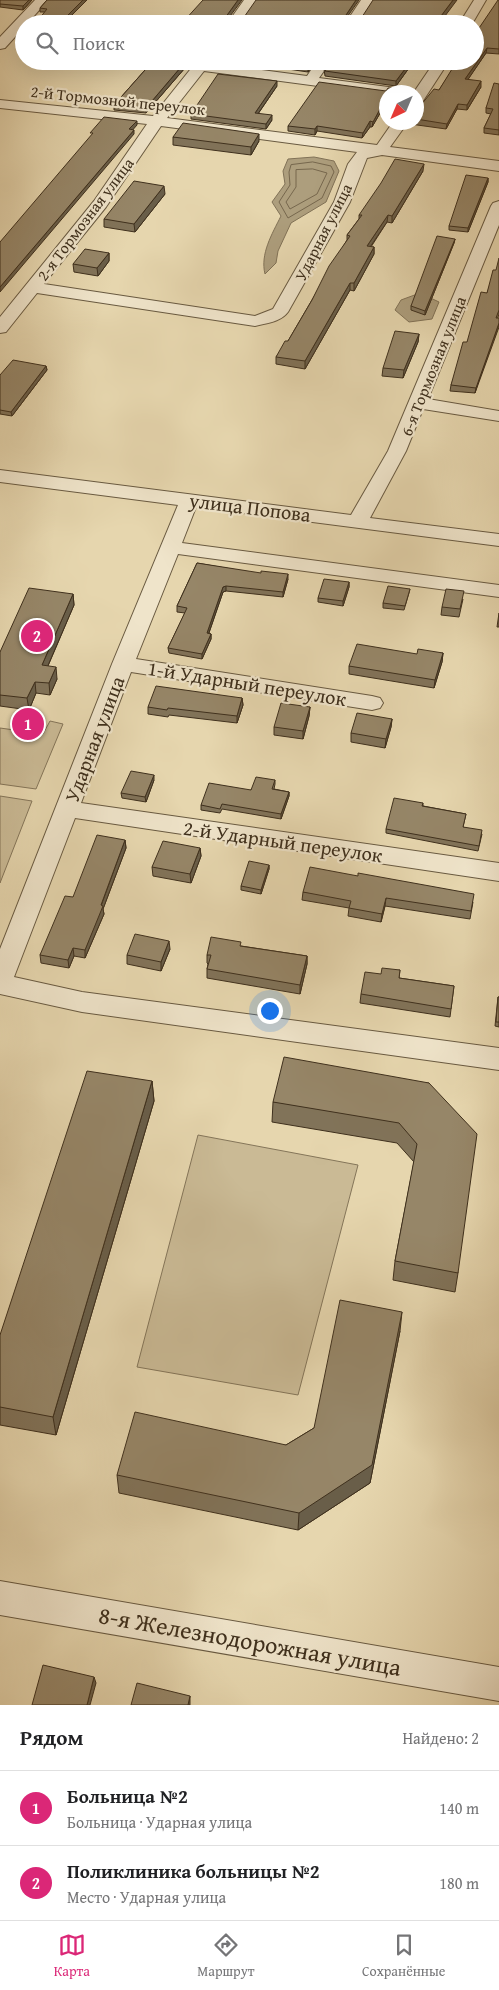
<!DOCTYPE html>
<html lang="ru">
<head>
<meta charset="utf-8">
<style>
	body { margin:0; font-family:"Gentium Book Plus",serif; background:#f2f2f2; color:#202124 }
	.compass { position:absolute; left:379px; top:85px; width:45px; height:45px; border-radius:50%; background:#fff; box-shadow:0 5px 20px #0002; rotate:224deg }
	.you { position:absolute; left:269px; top:1010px; width:18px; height:18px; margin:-12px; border:4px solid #fff; border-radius:50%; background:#1a73e8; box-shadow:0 0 0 8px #1a73e833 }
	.badge { display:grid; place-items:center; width:32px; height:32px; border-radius:50%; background:#db2777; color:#fff; font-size:16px; font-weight:700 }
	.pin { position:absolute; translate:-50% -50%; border:2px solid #fff; box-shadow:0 1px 5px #0006 }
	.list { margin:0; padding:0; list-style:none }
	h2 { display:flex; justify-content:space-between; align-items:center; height:65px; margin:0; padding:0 20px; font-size:21px }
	h2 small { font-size:16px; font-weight:400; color:#757577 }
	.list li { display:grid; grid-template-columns:32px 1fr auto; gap:15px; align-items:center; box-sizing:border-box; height:75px; padding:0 20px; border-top:1px solid #e0e0e0 }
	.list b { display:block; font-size:19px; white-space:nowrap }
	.list p { margin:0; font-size:16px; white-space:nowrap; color:#757577 }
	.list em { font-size:16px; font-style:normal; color:#757577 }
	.icon { flex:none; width:28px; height:28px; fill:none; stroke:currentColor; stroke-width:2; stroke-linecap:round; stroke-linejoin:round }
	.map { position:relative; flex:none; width:499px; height:1705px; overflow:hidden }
	.search { position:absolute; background:#fff; box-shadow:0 5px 20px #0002; left:15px; right:15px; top:15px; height:55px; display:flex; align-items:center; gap:12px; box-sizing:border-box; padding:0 18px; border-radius:28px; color:#757577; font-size:19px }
	.sheet { height:215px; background:#fff }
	nav { display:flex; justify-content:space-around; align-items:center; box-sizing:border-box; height:70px; border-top:1px solid #e0e0e0; background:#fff; font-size:14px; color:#757577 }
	nav a { display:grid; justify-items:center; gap:2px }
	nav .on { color:#db2777 }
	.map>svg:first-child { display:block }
	.green { fill:#caba95; stroke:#847559 }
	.water { fill:#ad9e7d; stroke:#817257 }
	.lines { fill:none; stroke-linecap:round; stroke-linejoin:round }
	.shore { stroke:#76674d; stroke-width:1 }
	.minor-casing { stroke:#695a41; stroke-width:2 }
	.minor { fill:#efe4ca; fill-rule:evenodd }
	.wall { fill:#817359; stroke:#3f301d }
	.shaded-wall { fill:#695e49; stroke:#3f301d }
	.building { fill:#968668; stroke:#3f301d }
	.labels { text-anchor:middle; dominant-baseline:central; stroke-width:4.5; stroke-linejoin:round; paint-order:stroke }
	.far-street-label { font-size:16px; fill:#3f301d; stroke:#efe4ca }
	.street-label { font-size:20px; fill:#3f301d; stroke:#efe4ca }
	.near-street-label { font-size:24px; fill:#3f301d; stroke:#efe4ca }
</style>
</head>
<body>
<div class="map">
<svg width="499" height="1705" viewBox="0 0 499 1705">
	<rect width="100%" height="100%" fill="#e6d6ae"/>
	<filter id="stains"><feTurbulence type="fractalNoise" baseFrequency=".004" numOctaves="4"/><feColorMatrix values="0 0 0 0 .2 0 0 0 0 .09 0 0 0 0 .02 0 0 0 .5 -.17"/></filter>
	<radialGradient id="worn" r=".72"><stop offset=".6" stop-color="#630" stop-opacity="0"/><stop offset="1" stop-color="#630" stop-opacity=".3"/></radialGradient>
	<!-- green -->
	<path class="green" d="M50 721 63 724 36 789 0 784V728L43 734Z
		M0 796 32 801 0 883Z
		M198 1135 358 1165 298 1395 137 1367Z"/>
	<!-- water -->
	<path class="water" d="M314 157 334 161 339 171 326 202 291 223 278 251 276 263 265 274C260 254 272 234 281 216L272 202 285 184 283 171 288 159Z
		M420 293 439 302 432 319 409 322 395 310 401 300Z"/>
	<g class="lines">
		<!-- shore -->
		<path class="shore" d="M313 162 331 166 334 172 322 198 288 218 279 202 290 185 289 172 291 165Z
			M313 169 327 173 317 194 290 209 286 202 296 187V170Z"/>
		<defs>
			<path id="minor" d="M35 0H48L27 24H24V27L5 48 0 49V37Z
				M244 0H257L240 24H227Z
				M361 0H374L358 24H345Z
				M474 0H486L472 24H459Z
				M197 61H211L210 63 307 76 317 61H331L319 78 396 88 401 89 403 92H386V95L204 71 167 118 377 145 393 122H408L390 147 499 161V171L382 155 367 158 350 202 288 312C281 322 266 323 255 326L37 293 6 332 0 333V317L94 201 147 124 0 108V100L153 116ZM161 126 357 152 348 164 334 202 273 309 255 316 44 284 106 207Z
				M435 61H449L421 104 416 105V92H414Z
				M499 201V225L428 399 499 411V421L423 409 406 451 370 518 499 534V546L196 507 182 543 499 585V597L178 554 136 659 372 696 380 698 383 703 380 708 372 710 131 672 81 803 499 863V881L75 818 14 977 82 992 499 1048V1070L82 1012 0 994V949L112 664 178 505 0 482V470L351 515 388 451 491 206 493 203Z
				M0 1581 499 1667V1701L0 1615Z"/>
		</defs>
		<!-- minor casing -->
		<use href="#minor" class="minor-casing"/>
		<!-- minor -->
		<use href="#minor" class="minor"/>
	</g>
	<!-- wall -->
	<path class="wall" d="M0 0H32L23 10 0 7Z
		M47 0H87L63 24 44 12H40V8Z
		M499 0V54L486 53 468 79 481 87 467 110 457 109 446 129 410 124V122H416V111L439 90Z
		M153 61H191L146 113 114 110V105Z
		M223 61H243L242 63Z
		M315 61 308 72 281 68V63Z
		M330 61H414L396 86 325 76 324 69Z
		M499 84V135L484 133V128L491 114 486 113V108Z
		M277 86 258 114 272 120 266 129 191 119V114Z
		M386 91V103L372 127H370L362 138 317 131 315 135 288 131V126Z
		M173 137 259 141 251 155 173 145Z
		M423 171 392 223 387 222 371 247H374V254L354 291 350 290 305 369 276 364V357L288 341 347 240V235L359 219V215Z
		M488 178V182L468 232 449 230V226Z
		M165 194 135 232 104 227V219Z
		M455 239 454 243 425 315 411 310V306Z
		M109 253V261L98 276 74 272 73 264Z
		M496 270 499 314 475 393 450 391 451 385Z
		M419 334 418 342 403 378 382 376 383 368Z
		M46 366 47 370 12 416 0 414V375Z
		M197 563 288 579 283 597 226 591 223 592 209 633 211 634V639L202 659 169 653 168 648 185 613 177 612V606Z
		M349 582V587L343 606 318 602V598Z
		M410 589 409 593 404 610 383 608V603Z
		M73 594 74 605 48 666 57 679 50 695 36 693 29 710 0 706V652Z
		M463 599 459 617 441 615 442 607Z
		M499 613V627H497Z
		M443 653 442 662 434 688 349 674V666Z
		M242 698 243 705 237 723 169 715 168 717 148 714V707Z
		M310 707 309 716 303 739 274 735V727Z
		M392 719 391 727 385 748 351 742V733Z
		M154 780 146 802 122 798 121 793Z
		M275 780V784L274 789 289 792V796L281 819 222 809 220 813 201 810V805L251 790Z
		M423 803V806L466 814 463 827 482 834 478 851 386 833V829Z
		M125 840 126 848 103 909 104 914 85 958 74 956 69 968 41 963 40 955 73 897Z
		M200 848 201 856 191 883 153 876 152 867Z
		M269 865V869L261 894 241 890V886Z
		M303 892 473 902 470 919 385 906 381 922 348 916 349 908 302 900Z
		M241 946 307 956V964L300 994 207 978V969L208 964 207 963V955Z
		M170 949 161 971 127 964V955Z
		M400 970 399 978 454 986 450 1017 360 1003 361 994 381 974Z
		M498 997H499V1027L495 1026Z
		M152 1081 154 1101 56 1435 0 1425V1335Z
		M429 1083 458 1273 455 1292 393 1280 395 1261 414 1162 397 1143 272 1122 273 1102Z
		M400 1331 370 1483 298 1530 119 1493 117 1475 286 1445 314 1428Z"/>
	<!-- shaded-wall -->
	<path class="shaded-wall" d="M29 0H32L23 10V6Z
		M83 0H87L63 24H59Z
		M238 0H242L225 23V18Z
		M356 0H359L343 23 344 18Z
		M453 0H457L439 24H435Z
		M487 48 486 53 465 84V79Z
		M186 61H191L146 113V108Z
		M311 61H315L308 72V67Z
		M411 61H414L396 86V81Z
		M277 81V86L255 118V113Z
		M481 81V87L467 110V105Z
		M386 98V103L372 127 373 122Z
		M458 104 457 109 446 129 447 124Z
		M272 115V120L266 129V124Z
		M137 121V125L130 133 129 129Z
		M370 121V127L362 138 363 133Z
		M317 126V131L315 135V129Z
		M134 130V134L0 292V287Z
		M259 134V141L251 155V147Z
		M424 164 423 171 392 223V216Z
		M488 178V182L468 232V228Z
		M164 186 165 194 135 232 134 224Z
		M388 215 387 222 366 253 367 246Z
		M455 239 454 243 425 315V311Z
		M374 247V254L354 291V283Z
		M109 253V261L98 276 97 268Z
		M350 283V290L305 369V361Z
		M499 323V327L475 393 476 388Z
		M419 334 418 342 403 378 404 370Z
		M46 366 47 370 12 416 11 412Z
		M288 574V579L283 597V592Z
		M349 582V587L343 606V601Z
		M226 586V591L223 592 207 638V633L223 587Z
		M73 594 74 605 43 677 42 665Z
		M211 634V639L202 659V654Z
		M443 653 442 662 434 688 435 680Z
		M56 667 57 679 50 695 49 683Z
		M35 682 36 693 29 710 27 698Z
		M242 698 243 705 237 723V716Z
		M310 707 309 716 303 739V731Z
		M392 719 391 727 385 748 386 739Z
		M154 775V780L146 802 145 797Z
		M289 792V796L281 819V814Z
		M125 840 126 848 103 909 104 914 85 958V950Z
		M200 848 201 856 191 883 190 874Z
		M269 865V869L261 894V890Z
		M386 898 385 906 381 922 382 914Z
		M169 941 170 949 161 971V962Z
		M73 948 74 956 69 968 68 960Z
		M307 956V964L300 994V985Z
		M152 1081 154 1101 56 1435 53 1417Z
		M402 1312 400 1331 370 1483 298 1530 299 1513Z
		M94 1677 96 1683 90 1705H87Z
		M190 1696V1705H188Z"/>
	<!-- building -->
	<path class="building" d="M0 0H29L23 6 0 4Z
		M47 0H83L59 24H35L47 9 40 8Z
		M203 0H238L225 18 226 20H242L256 0H356L344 18V20H360L373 0H453L435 24H186L187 22H183Z
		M498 0H499V49L487 48 465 79 481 81 467 105 458 104 447 124 416 119V111L434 89 439 90 457 61H475V34Z
		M153 61H186L146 108 114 105Z
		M282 61H311L308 67 281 63Z
		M330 61H411L396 81 325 71 327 69H324Z
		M218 74 277 81 255 113 272 115 266 124 191 114Z
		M319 82 386 91 388 88H392L389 92H386V98L373 122 370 121 363 133 317 126 315 129 288 126Z
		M494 83 499 84V130L484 128 493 109 486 108Z
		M104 117 137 121 129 129 134 130 0 287V242L93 133H90Z
		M183 123 259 134 251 147 173 137Z
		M395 159 424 164 392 216 388 215 367 246 374 247 354 283H350L305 361 276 357 285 341H288L312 300 329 266 350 236 347 235 362 215H359L381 183Z
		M466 175 488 178 468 228 449 226Z
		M134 181 164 186 134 224 104 219Z
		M437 236 455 239 425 311 411 306Z
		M85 249 109 253 97 268 73 264Z
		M499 258V310L496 318H499V323L476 388 451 385 463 342H467L481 292 487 293 493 270H496Z
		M395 331 419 334 404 370 383 368Z
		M13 360 46 366 11 412 0 410V375Z
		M197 563 261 573V571L288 574 283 592 226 586 223 587 207 633 211 634 202 654 168 648 187 608 177 606Z
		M324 579 349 582 343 601 318 598Z
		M388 586 410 589 405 606 383 603Z
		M29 588 73 594 42 665 56 667 49 683 35 682 27 698 0 695V652Z
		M446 589 464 591 460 609 442 607Z
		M357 644 417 654 418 649 443 653 435 680 349 666Z
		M156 686 242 698 237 716 168 708 167 710 148 707Z
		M281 703 310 707 303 731 274 727Z
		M357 713 392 719 386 739 351 733Z
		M131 771 154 775 145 797 121 793Z
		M256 777 275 780 272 789 289 792 281 814 222 804 220 809 201 805 209 783 251 790Z
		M394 798 423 803 422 806 466 814 463 827 482 830 479 846 386 829Z
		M97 835 125 840 101 905 103 906 85 950 73 948 68 960 40 955 65 896 73 897Z
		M163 841 200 848 190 874 152 867Z
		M249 861 269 865 261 890 241 886Z
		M310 867 358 876V873L474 894 471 911 386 898 382 914 349 908 351 901 303 892Z
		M135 934 169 941 161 962 127 955Z
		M211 937 241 942 240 946 307 956 300 985 207 969 211 955H207Z
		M382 968 400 970 399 978 454 986 451 1009 361 994 365 972 381 974Z
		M498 997H499V1022H496Z
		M284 1057 429 1083 477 1134 458 1273 395 1261 417 1144 399 1123 273 1102Z
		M87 1071 152 1081 53 1417 0 1407V1335Z
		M340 1300 402 1312 372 1465 299 1513 117 1475 135 1412 286 1445 314 1428Z
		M43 1665 94 1677 87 1705H32Z
		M137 1683 190 1696 188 1705H131Z"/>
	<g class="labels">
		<!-- far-street labels -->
		<g class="far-street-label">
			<text transform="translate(118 100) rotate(6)">2-й Тормозной переулок</text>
			<text transform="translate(85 219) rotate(-53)">2-я Тормозная улица</text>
			<text transform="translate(323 232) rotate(-63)">Ударная улица</text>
			<text transform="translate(433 366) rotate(-68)">6-я Тормозная улица</text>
		</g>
		<!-- street labels -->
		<g class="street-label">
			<text transform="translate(250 507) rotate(7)">улица Попова</text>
			<text transform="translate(247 683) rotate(9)">1-й Ударный переулок</text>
			<text transform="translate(94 739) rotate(-69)">Ударная улица</text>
			<text transform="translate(283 841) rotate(8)">2-й Ударный переулок</text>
		</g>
		<!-- near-street labels -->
		<g class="near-street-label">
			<text transform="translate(250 1641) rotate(10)">8-я Железнодорожная улица</text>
		</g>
	</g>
	<rect width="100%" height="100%" filter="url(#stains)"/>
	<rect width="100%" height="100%" fill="url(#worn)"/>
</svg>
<svg class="compass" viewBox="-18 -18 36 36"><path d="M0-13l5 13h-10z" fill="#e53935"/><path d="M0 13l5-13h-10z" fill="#757577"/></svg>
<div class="you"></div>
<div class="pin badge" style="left:28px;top:724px">1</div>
<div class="pin badge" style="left:37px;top:636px">2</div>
<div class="search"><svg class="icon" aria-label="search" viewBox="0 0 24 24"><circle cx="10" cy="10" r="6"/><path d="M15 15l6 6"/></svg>Поиск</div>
</div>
<section class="sheet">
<h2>Рядом<small>Найдено: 2</small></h2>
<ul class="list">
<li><span class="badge">1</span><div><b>Больница №2</b><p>Больница · Ударная улица</p></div><em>140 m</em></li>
<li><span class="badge">2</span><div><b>Поликлиника больницы №2</b><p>Место · Ударная улица</p></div><em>180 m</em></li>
</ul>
</section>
<nav>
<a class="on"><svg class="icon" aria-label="map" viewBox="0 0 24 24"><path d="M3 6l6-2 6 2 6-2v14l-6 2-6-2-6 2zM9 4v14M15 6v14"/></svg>Карта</a>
<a><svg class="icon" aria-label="directions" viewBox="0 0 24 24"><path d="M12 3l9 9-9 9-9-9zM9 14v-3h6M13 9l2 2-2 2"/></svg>Маршрут</a>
<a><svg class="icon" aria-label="saved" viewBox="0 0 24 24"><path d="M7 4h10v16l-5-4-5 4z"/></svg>Сохранённые</a>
</nav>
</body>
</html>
